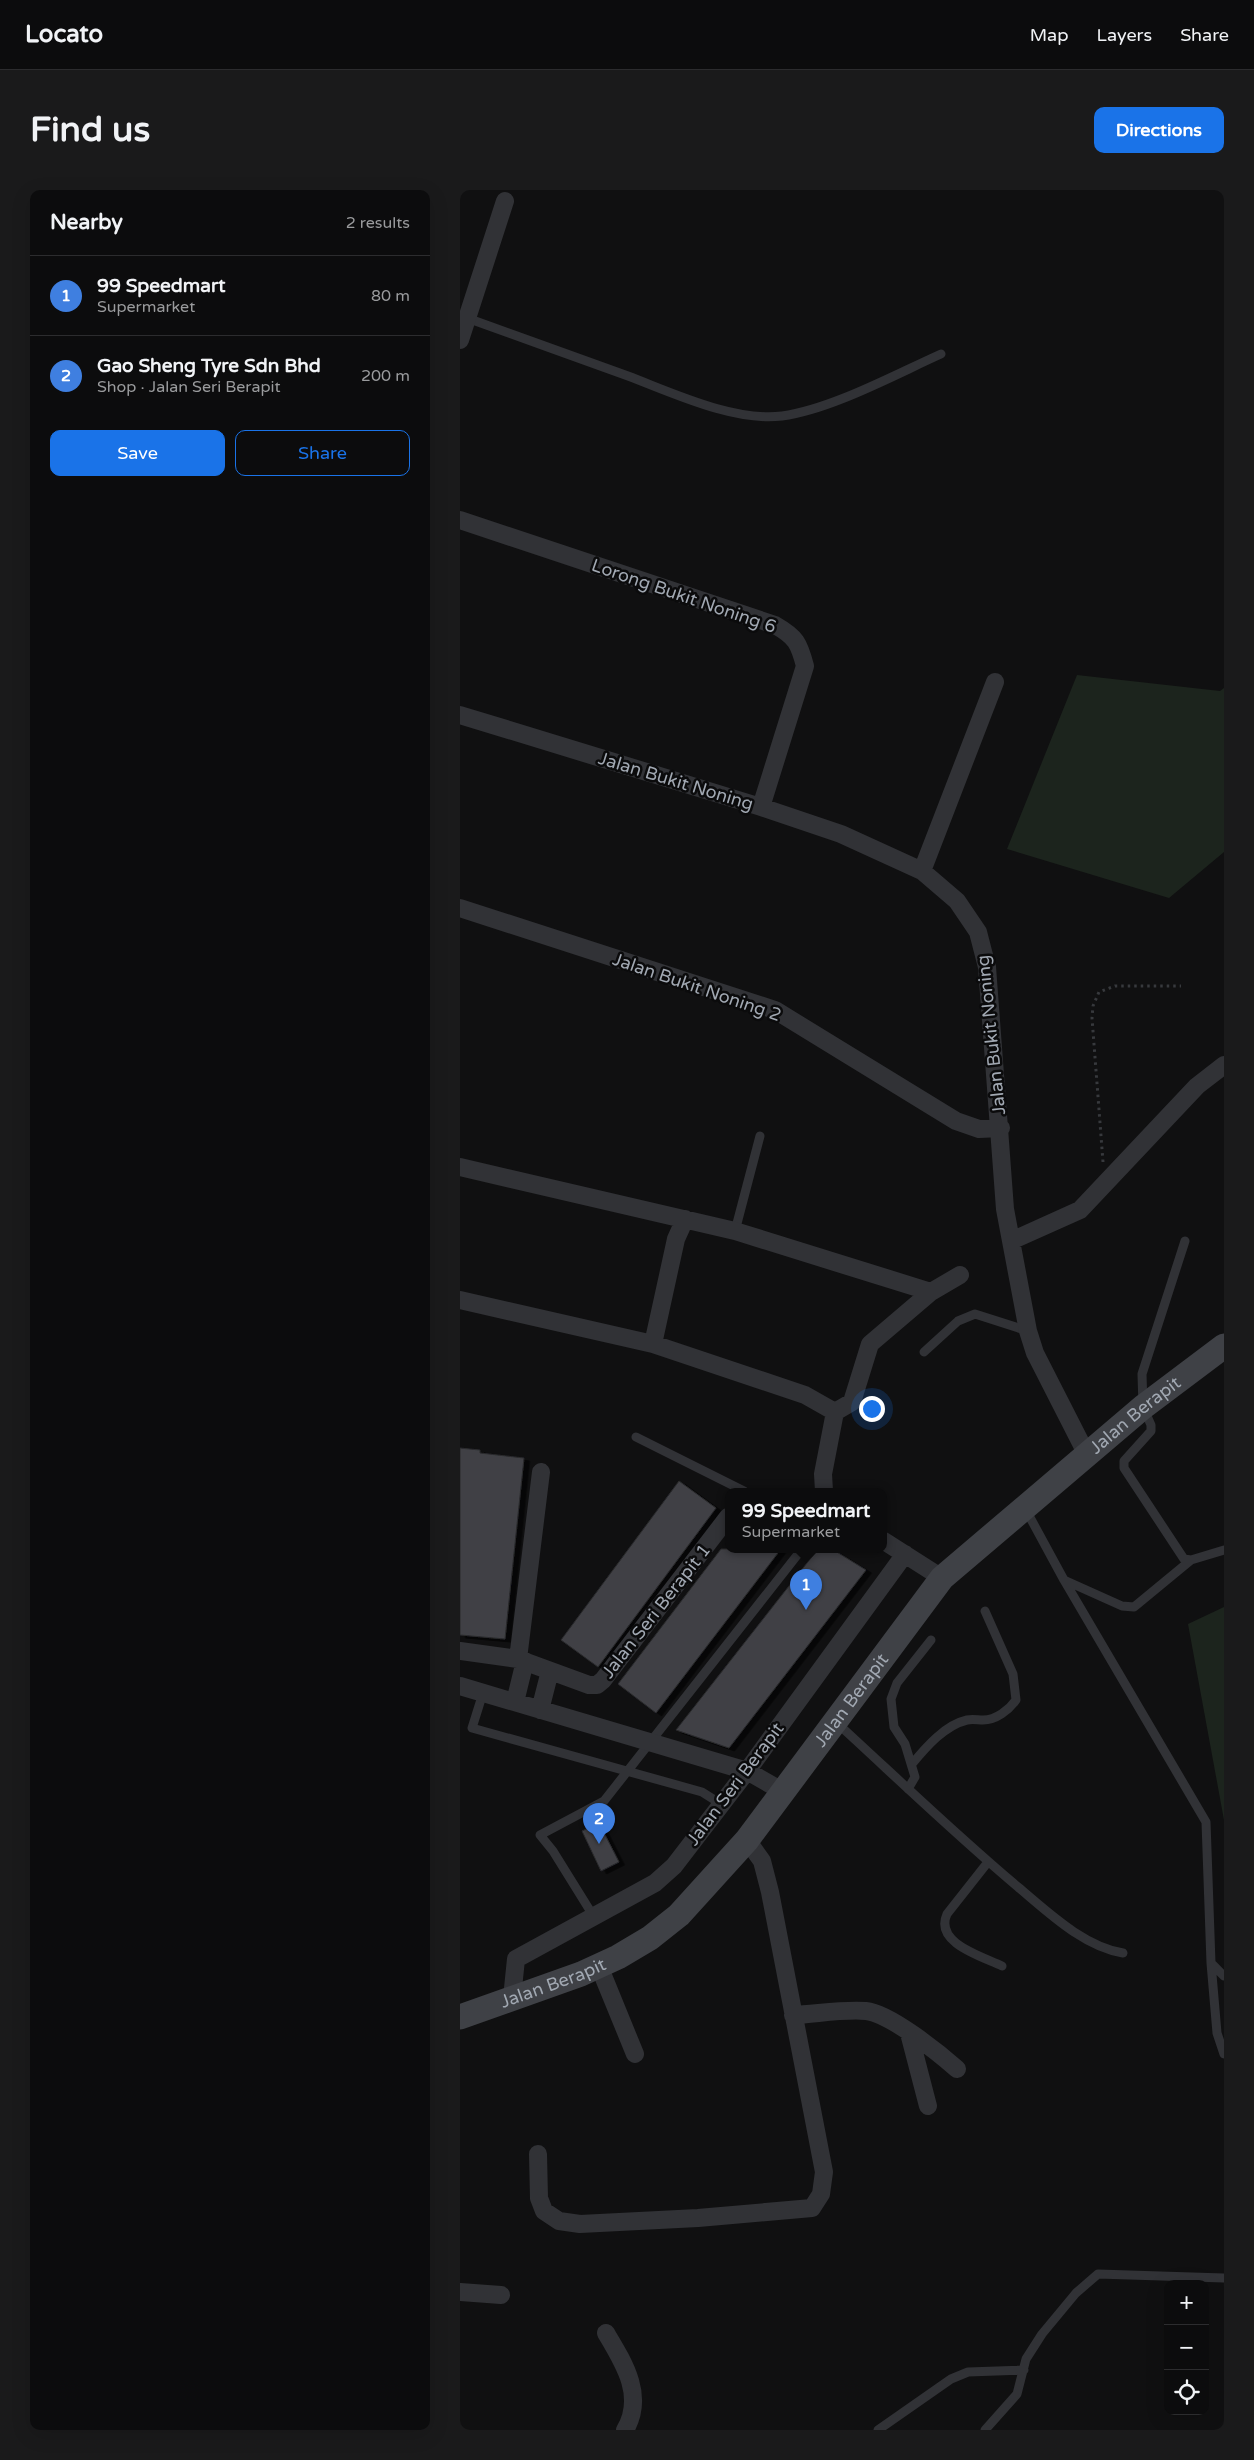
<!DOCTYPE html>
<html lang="en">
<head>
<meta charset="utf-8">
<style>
	body { margin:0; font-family:"Varela Round",sans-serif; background:#1a1a1b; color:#f1f3f6 }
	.controls { position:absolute; right:15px; bottom:15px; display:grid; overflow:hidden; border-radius:10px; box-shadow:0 5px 20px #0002 }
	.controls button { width:45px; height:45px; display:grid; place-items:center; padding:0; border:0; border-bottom:1px solid #2c2c2e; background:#0c0c0d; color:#f1f3f6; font:25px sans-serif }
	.you { position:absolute; left:411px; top:1218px; width:18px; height:18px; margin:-12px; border:4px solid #fff; border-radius:50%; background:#1a73e8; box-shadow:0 0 0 8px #1a73e833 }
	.badge { display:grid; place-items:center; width:32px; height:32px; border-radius:50%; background:#1a73e8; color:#fff; font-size:16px; font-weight:700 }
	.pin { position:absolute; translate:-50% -41px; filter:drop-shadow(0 1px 2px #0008) }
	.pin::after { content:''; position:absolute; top:26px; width:18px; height:15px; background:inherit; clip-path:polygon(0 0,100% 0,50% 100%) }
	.popup { position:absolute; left:265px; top:1298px; width:162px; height:65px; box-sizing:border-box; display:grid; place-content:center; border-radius:10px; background:#0c0c0d; filter:drop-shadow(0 1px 4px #0005); font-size:16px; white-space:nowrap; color:#9a9b9d }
	.popup b { font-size:19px; color:#f1f3f6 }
	.popup::after { content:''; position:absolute; left:50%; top:100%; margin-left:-10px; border:10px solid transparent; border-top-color:#0c0c0d }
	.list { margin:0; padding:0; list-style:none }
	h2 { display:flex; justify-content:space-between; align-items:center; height:65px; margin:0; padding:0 20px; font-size:21px }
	h2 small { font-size:16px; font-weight:400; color:#9a9b9d }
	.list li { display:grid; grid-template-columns:32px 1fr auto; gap:15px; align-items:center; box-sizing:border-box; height:80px; padding:0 20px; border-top:1px solid #2c2c2e }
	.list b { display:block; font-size:19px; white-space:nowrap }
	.list p { margin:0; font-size:16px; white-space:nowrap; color:#9a9b9d }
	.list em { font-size:16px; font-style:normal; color:#9a9b9d }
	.actions { display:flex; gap:10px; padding:15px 20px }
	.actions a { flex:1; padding:11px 0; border:1px solid #1a73e8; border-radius:10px; text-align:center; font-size:18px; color:#1a73e8 }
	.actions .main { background:#1a73e8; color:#fff }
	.icon { flex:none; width:28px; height:28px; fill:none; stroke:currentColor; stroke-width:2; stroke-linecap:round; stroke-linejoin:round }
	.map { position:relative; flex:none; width:764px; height:2240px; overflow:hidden; border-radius:10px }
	header { display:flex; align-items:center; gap:30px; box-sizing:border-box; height:70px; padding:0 25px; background:#0c0c0d; border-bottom:1px solid #2c2c2e }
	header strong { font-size:24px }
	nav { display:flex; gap:28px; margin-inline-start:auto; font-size:18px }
	.intro { display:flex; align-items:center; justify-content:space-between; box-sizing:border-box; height:120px; padding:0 30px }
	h1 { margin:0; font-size:35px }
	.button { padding:12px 22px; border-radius:10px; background:#1a73e8; color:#fff; font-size:18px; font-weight:700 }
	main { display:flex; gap:30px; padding:0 30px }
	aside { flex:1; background:#0c0c0d; border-radius:10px; box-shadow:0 5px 20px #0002 }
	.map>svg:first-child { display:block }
	.green { fill:#1c241d }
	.building { fill:#3f4044; stroke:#2a2a2d; filter:url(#shadow) }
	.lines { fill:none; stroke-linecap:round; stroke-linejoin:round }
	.path { stroke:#37393d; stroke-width:3; stroke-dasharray:2.5 4; stroke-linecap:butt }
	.lane { stroke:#313236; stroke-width:9 }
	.street { stroke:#313236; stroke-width:18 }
	.secondary { stroke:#3f4146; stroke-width:25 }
	.labels { text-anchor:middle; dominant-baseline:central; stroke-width:5; stroke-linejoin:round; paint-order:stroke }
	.street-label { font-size:18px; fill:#a1a8b2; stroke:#0b0b0c }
</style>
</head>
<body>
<header>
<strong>Locato</strong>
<nav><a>Map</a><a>Layers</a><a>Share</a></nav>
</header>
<div class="intro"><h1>Find us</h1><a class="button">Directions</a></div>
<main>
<aside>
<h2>Nearby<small>2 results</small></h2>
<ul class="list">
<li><span class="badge" style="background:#3f7fe0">1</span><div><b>99 Speedmart</b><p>Supermarket</p></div><em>80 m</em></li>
<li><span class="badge" style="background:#3f7fe0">2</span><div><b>Gao Sheng Tyre Sdn Bhd</b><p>Shop · Jalan Seri Berapit</p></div><em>200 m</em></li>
</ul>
<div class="actions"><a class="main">Save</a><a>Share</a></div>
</aside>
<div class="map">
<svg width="764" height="2240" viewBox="0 0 764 2240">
	<defs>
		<filter id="shadow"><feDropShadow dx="5.5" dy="3" stdDeviation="0" flood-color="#0009"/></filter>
	</defs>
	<rect width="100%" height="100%" fill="#101011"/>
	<!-- green -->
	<path class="green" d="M617 485 760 501 764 498V662L709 708 547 659Z
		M764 1417V1630L728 1434Z"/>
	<!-- building -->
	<path class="building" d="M0 1258 20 1260V1263L64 1268 45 1449 0 1445Z
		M219 1291 256 1318 138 1477 101 1450Z
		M261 1359H321L196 1523 158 1494Z
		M358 1359H372L406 1380 269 1558 216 1540Z
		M139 1633 159 1672 141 1681 122 1641Z"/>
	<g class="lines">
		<!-- path -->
		<path class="path" d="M643 972 632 828 633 816 639 802 655 796H721"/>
		<!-- lane -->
		<path class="lane" d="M7 128C61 147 114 167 168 186 213 203 274 232 322 226 372 219 434 185 481 164
			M275 1041 300 946
			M725 1051 682 1184 683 1217 691 1235V1241L664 1271V1278L724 1369 731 1370 764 1360
			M464 1162 498 1131 515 1124 568 1141
			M176 1247 284 1301
			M566 1320 604 1390 746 1632 751 1773 757 1843 764 1864
			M604 1390 662 1416 674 1417 731 1370
			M23 1503 12 1538 242 1602 261 1614
			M377 1533C437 1588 496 1645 558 1697 589 1723 623 1756 663 1763
			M452 1574C466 1557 485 1535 507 1530 512 1529 518 1530 523 1530 536 1530 549 1520 556 1510L553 1484 525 1421
			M448 1599 455 1587 445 1554 434 1537 431 1509 437 1493 471 1450
			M528 1672 487 1724C474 1753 521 1766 542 1776
			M134 1727 93 1661 80 1645 144 1611 342 1359
			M751 1773 764 1786
			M418 2240 491 2189 508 2182 564 2180
			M525 2240 557 2204 566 2169 582 2144 616 2103 638 2084 764 2088"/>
		<!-- street -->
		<path class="street" d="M0 150 45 11
			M0 330 315 435C336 447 339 453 345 476L301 617
			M0 525 301 617 381 644 462 681 497 711 518 742 527 777 545 1019 568 1141 575 1163 627 1265
			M462 681 535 492
			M0 718 315 820 496 931 519 939 541 938
			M0 977 275 1041 471 1102
			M551 1051 620 1020 737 896 764 875
			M0 1110 193 1154 345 1205 375 1222 363 1284 364 1301
			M193 1154 216 1049 225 1029
			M375 1222 392 1212 410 1154 471 1102 500 1085
			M424 1351 482 1388
			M0 1461 58 1469 129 1495H137L143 1490 268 1327
			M58 1469 81 1282
			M0 1496 287 1581 322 1601
			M55 1512 65 1471
			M80 1520 90 1481
			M139 1776 175 1864
			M52 1808 56 1769 195 1693 214 1676 287 1581 445 1364
			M333 1825C356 1824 383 1819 406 1821 429 1823 479 1863 497 1879
			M449 1843 468 1916
			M78 1964 79 2008 84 2021 99 2031 120 2034 238 2028 352 2018 361 2004 364 1982 310 1702 302 1671 287 1650
			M0 2102 41 2105
			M146 2143C164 2173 185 2206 165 2240"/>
		<!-- secondary -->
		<path class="secondary" id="s1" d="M0 1827 121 1784 158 1767 190 1748 219 1725 287 1650 482 1388 683 1217 764 1156"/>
	</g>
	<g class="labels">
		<!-- street labels -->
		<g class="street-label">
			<text transform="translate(224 406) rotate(19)">Lorong Bukit Noning 6</text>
			<text transform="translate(216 591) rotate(17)">Jalan Bukit Noning</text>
			<text transform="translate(237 797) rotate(19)">Jalan Bukit Noning 2</text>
			<text transform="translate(531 845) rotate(-96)">Jalan Bukit Noning</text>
			<text stroke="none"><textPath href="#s1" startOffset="924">Jalan Berapit</textPath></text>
			<text transform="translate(196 1421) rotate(-52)">Jalan Seri Berapit 1</text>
			<text stroke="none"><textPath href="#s1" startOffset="519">Jalan Berapit</textPath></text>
			<text transform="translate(275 1594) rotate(-53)">Jalan Seri Berapit</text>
			<text stroke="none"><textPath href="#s1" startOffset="99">Jalan Berapit</textPath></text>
		</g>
	</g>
</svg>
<div class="controls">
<button>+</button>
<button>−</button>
<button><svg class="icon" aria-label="locate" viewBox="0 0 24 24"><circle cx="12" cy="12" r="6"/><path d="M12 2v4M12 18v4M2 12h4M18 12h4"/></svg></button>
</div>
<div class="you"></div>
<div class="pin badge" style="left:346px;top:1420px;background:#3f7fe0">1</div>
<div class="popup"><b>99 Speedmart</b>Supermarket</div>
<div class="pin badge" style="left:139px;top:1654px;background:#3f7fe0">2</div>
</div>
</main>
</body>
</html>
